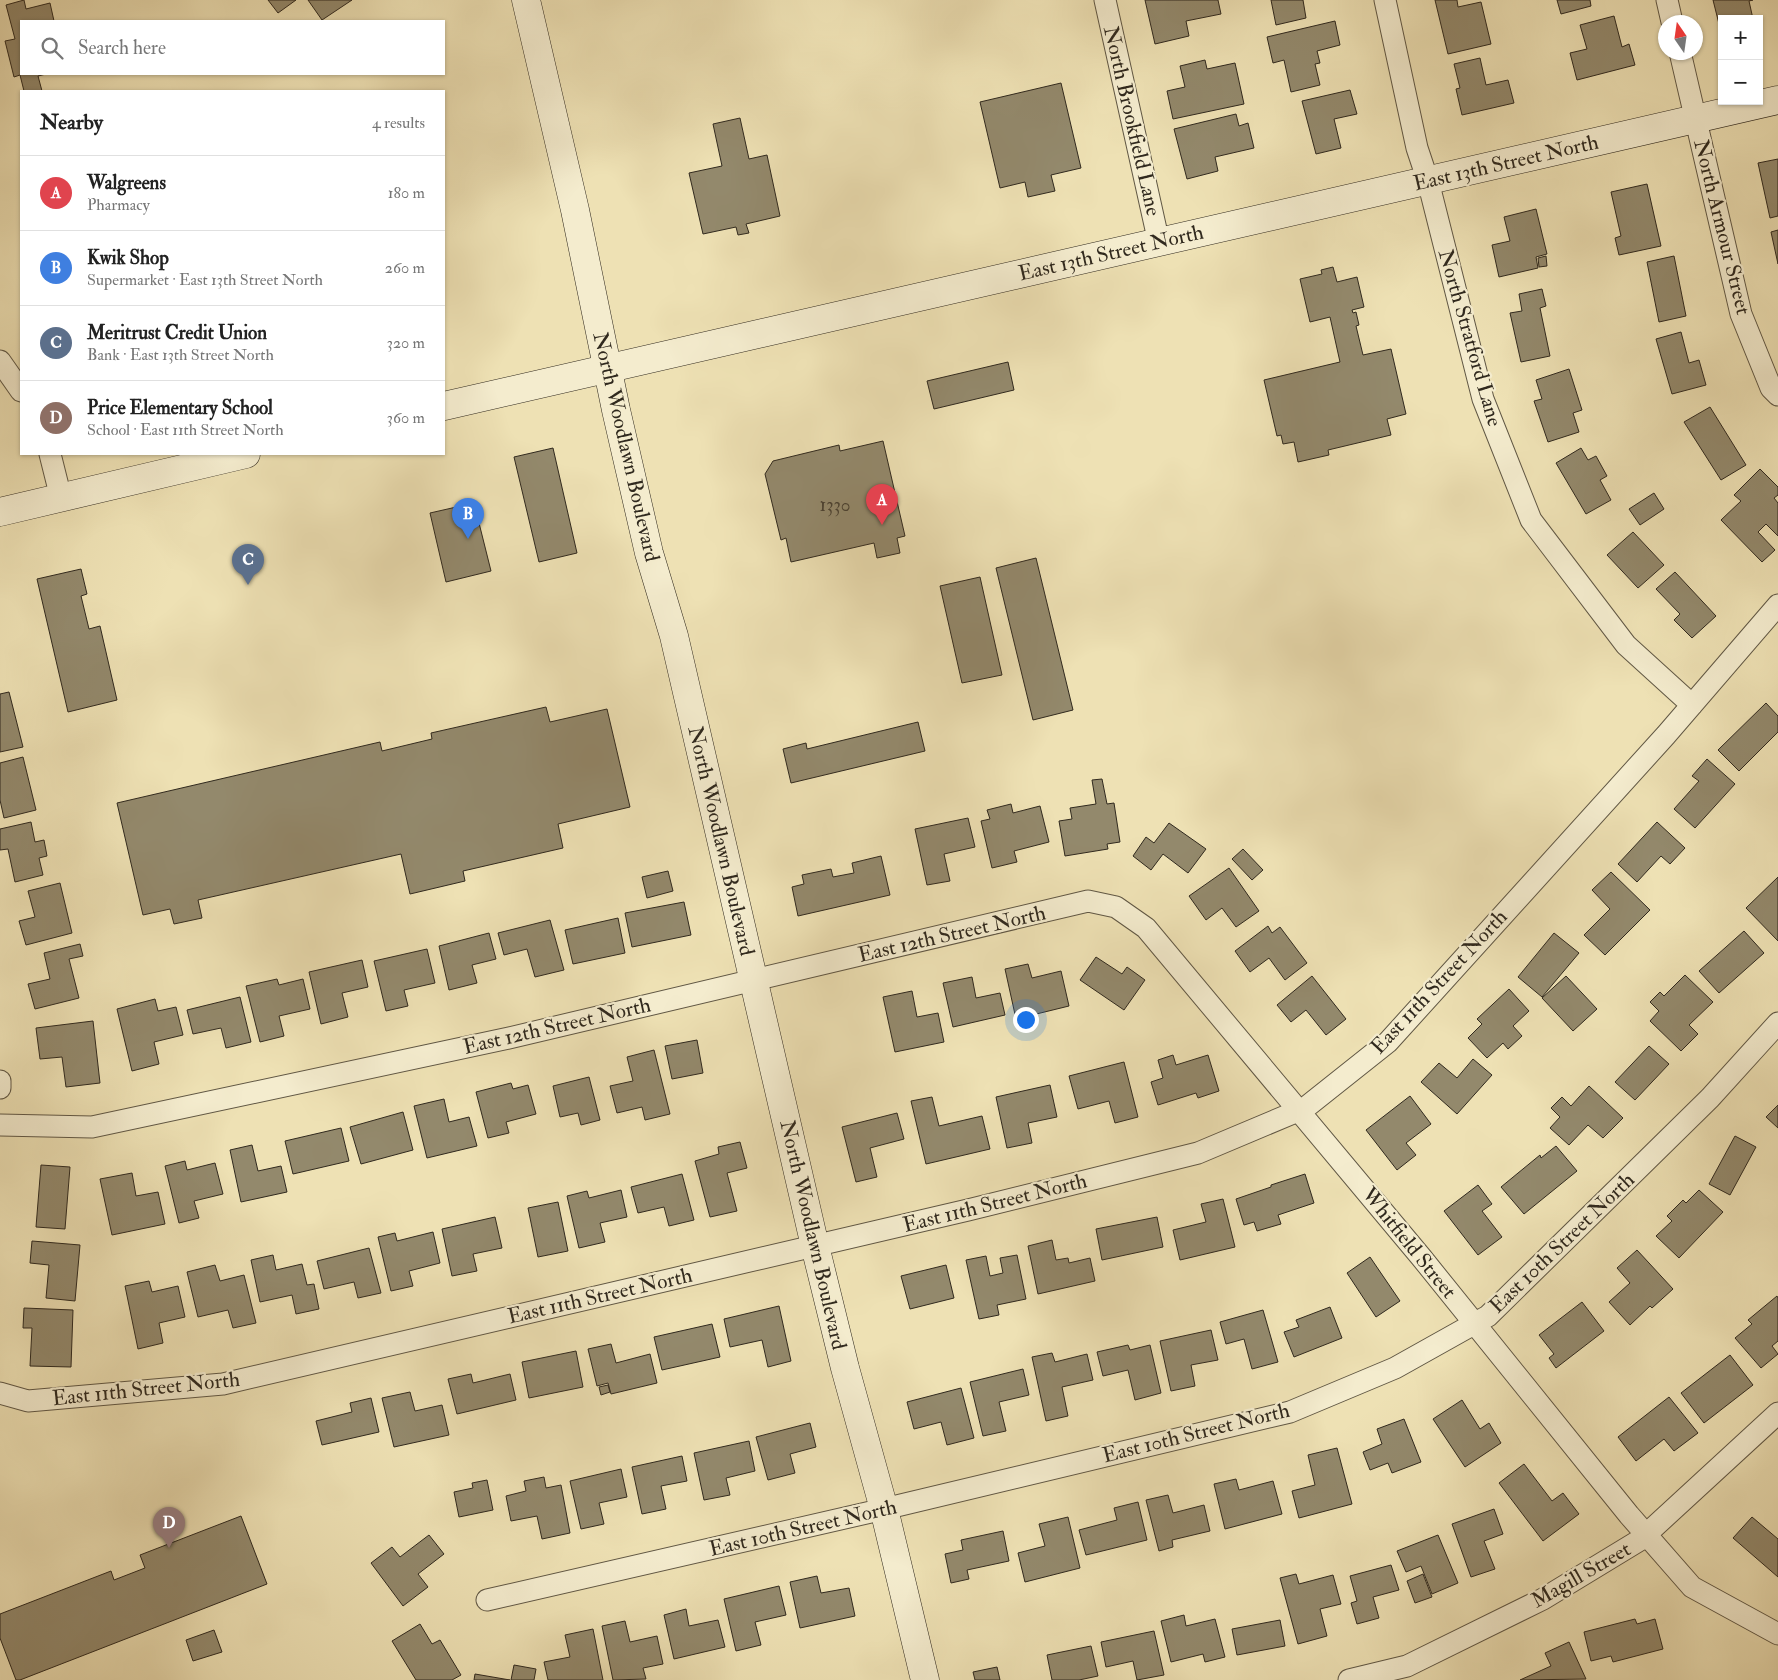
<!DOCTYPE html>
<html lang="en">
<head>
<meta charset="utf-8">
<style>
	body { margin:0; font-family:"IM FELL Double Pica",serif; background:#f2f2f2; color:#222 }
	.controls { position:absolute; right:15px; top:15px; display:grid; overflow:hidden; border-radius:0px; box-shadow:0 1px 4px #0004 }
	.controls button { width:45px; height:45px; display:grid; place-items:center; padding:0; border:0; border-bottom:1px solid #e0e0e0; background:#fff; color:#222; font:25px sans-serif }
	.compass { position:absolute; left:1658px; top:15px; width:45px; height:45px; border-radius:50%; background:#fff; box-shadow:0 1px 4px #0004; rotate:347deg }
	.you { position:absolute; left:1025px; top:1019px; width:18px; height:18px; margin:-12px; border:4px solid #fff; border-radius:50%; background:#1a73e8; box-shadow:0 0 0 8px #1a73e833 }
	.badge { display:grid; place-items:center; width:32px; height:32px; border-radius:50%; background:#d93025; color:#fff; font-size:16px; font-weight:700 }
	.pin { position:absolute; translate:-50% -41px; filter:drop-shadow(0 1px 2px #0008) }
	.pin::after { content:''; position:absolute; top:26px; width:18px; height:15px; background:inherit; clip-path:polygon(0 0,100% 0,50% 100%) }
	.list { margin:0; padding:0; list-style:none }
	h2 { display:flex; justify-content:space-between; align-items:center; height:65px; margin:0; padding:0 20px; font-size:21px }
	h2 small { font-size:16px; font-weight:400; color:#767676 }
	.list li { display:grid; grid-template-columns:32px 1fr auto; gap:15px; align-items:center; box-sizing:border-box; height:75px; padding:0 20px; border-top:1px solid #e0e0e0 }
	.list b { display:block; font-size:19px; white-space:nowrap }
	.list p { margin:0; font-size:16px; white-space:nowrap; color:#767676 }
	.list em { font-size:16px; font-style:normal; color:#767676 }
	.icon { flex:none; width:28px; height:28px; fill:none; stroke:currentColor; stroke-width:2; stroke-linecap:round; stroke-linejoin:round }
	.map { position:relative; flex:none; width:1778px; height:1680px; overflow:hidden }
	.search { position:absolute; background:#fff; box-shadow:0 1px 4px #0004; left:20px; top:20px; width:425px; height:55px; display:flex; align-items:center; gap:12px; box-sizing:border-box; padding:0 18px; border-radius:0px; color:#767676; font-size:19px }
	.panel { position:absolute; background:#fff; box-shadow:0 1px 4px #0004; left:20px; top:90px; width:425px; height:365px; border-radius:0px }
	.map>svg:first-child { display:block }
	.building { fill:#93896c; stroke:#30291e }
	.lines { fill:none; stroke-linecap:round; stroke-linejoin:round }
	.minor-casing { stroke:#605744; stroke-width:23 }
	.secondary-casing { stroke:#30291e; stroke-width:29 }
	.minor { stroke:#f4ecce; stroke-width:21 }
	.secondary { stroke:#f4ecce; stroke-width:28 }
	.labels { text-anchor:middle; dominant-baseline:central; stroke-width:4.5; stroke-linejoin:round; paint-order:stroke }
	.number-label { font-size:19px; fill:#494132 }
	.street-label { font-size:21px; fill:#30291e; stroke:#f4ecce }
</style>
</head>
<body>
<div class="map">
<svg width="1778" height="1680" viewBox="0 0 1778 1680">
	<rect width="100%" height="100%" fill="#eee1b4"/>
	<filter id="stains"><feTurbulence type="fractalNoise" baseFrequency=".004" numOctaves="4"/><feColorMatrix values="0 0 0 0 .2 0 0 0 0 .09 0 0 0 0 .02 0 0 0 .5 -.17"/></filter>
	<radialGradient id="worn" r=".72"><stop offset=".6" stop-color="#630" stop-opacity="0"/><stop offset="1" stop-color="#630" stop-opacity=".3"/></radialGradient>
	<!-- building -->
	<path class="building" d="M24 0 26 9 50 3 54 21H21V74H46L38 76 42 91H24L20 75 14 77 5 41 15 39 6 5Z
		M268 0H296L278 13Z
		M308 0H352L322 20Z
		M1145 0H1218L1221 14 1186 21 1189 36 1155 44Z
		M1271 0H1303L1306 18 1276 25Z
		M1435 0H1457L1458 7 1481 2 1491 44 1448 54Z
		M1557 0H1590L1591 6 1561 14Z
		M1713 0H1753L1749 1 1753 19H1722V36Z
		M1614 16 1622 47 1629 44 1635 65 1577 80 1570 53 1587 49 1580 25Z
		M1335 21 1340 45 1317 51 1320 63 1315 64 1320 85 1291 92 1284 60 1273 63 1267 37Z
		M1480 58 1486 85 1508 80 1514 103 1462 115 1456 89 1460 88 1454 64Z
		M1205 60 1207 69 1235 63 1244 104 1173 119 1167 91 1185 87 1180 66Z
		M1061 83 1081 168 1051 175 1055 191 1028 197 1025 182 1000 188 980 102Z
		M1350 90 1357 114 1334 119 1341 148 1316 154 1302 101Z
		M1236 114 1239 126 1248 123 1254 148 1215 157 1218 171 1187 179 1174 129Z
		M740 118 749 159 767 155 780 216 746 224 749 233 738 235 736 227 703 234 689 173 722 166 713 124Z
		M1778 159V216L1770 218 1758 163Z
		M1647 184 1661 246 1619 255 1615 238 1621 236 1611 192Z
		M1536 209 1547 254 1536 257 1538 268 1499 277 1492 245 1510 241 1504 217Z
		M1778 230V264L1771 232Z
		M1546 256 1547 266 1539 267 1538 258Z
		M1674 256 1686 316 1659 322 1647 262Z
		M1333 267 1337 282 1357 277 1364 307 1352 310 1353 313 1356 312 1359 325 1356 326 1363 355 1391 349 1406 414 1387 419 1391 435 1328 450 1329 455 1298 462 1294 442 1283 444 1281 435 1277 436 1264 380 1340 362 1330 317 1310 322 1300 279 1322 274 1321 270Z
		M1542 289 1546 306 1540 308 1550 356 1521 362 1510 313 1522 311 1519 294Z
		M1681 332 1689 363 1699 360 1706 385 1672 394 1656 339Z
		M1008 362 1014 390 934 409 927 381Z
		M1569 369 1582 410 1573 413 1579 432 1548 442 1534 401 1542 399 1536 380Z
		M1710 407 1746 465 1721 480 1684 422Z
		M883 441 905 536 897 538 900 553 877 558 874 543 791 562 786 538 781 540 765 474 773 461 839 445 840 451Z
		M553 448 577 553 539 562 514 457Z
		M1581 448 1588 460 1596 456 1607 476 1600 480 1611 500 1586 514 1556 463Z
		M1760 469 1778 487V495L1774 498 1778 503V536L1766 524 1758 532 1775 550 1762 562 1721 520 1741 501 1734 495Z
		M1654 493 1664 509 1640 525 1629 509Z
		M474 503 491 571 446 582 430 513Z
		M1633 532 1664 565 1638 588 1607 555Z
		M1036 558 1073 710 1033 720 996 568Z
		M81 569 87 594 81 596 89 629 100 626 117 700 68 712 37 579Z
		M1675 572 1716 616 1692 638 1674 620 1680 614 1656 589Z
		M980 577 1002 675 962 683 940 586Z
		M9 692 23 747 0 752V694Z
		M1766 703 1778 716V732L1739 771 1718 750Z
		M546 707 550 722 607 709 630 807 558 824 563 848 463 871 465 881 410 894 401 854 198 900 202 918 174 924 170 909 143 915 117 803 380 742 382 751 432 739 431 733Z
		M918 722 925 751 791 783 783 749 806 743 807 749Z
		M23 757 36 810 4 818 0 800V763Z
		M1707 759 1735 784 1695 828 1674 809 1699 781 1692 776Z
		M1102 779 1107 804 1114 803 1120 842 1107 844 1108 849 1065 856 1059 821 1072 819 1070 808 1096 804 1092 780Z
		M1011 804 1013 813 1040 806 1049 842 1014 851 1017 862 992 868 981 821 990 819 987 810Z
		M968 818 975 847 944 854 950 881 927 885 915 829Z
		M31 822 35 842 44 840 47 856 39 858 43 875 15 882 8 849 0 850V829Z
		M1657 822 1685 848 1670 864 1661 856 1637 882 1618 864Z
		M1169 823 1206 849 1188 873 1163 854 1151 870 1133 856 1146 837 1154 843Z
		M1243 849 1263 870 1252 880 1232 859Z
		M881 856 890 895 798 916 792 887 804 884 802 875 831 869 833 877 854 873 852 863Z
		M1229 868 1259 911 1236 927 1222 908 1206 920 1189 896Z
		M668 871 673 891 647 898 642 877Z
		M1611 872 1650 910 1605 955 1584 935 1610 909 1592 890Z
		M1778 877V941L1746 908Z
		M60 883 72 933 26 945 19 921 35 917 28 891Z
		M684 902 691 935 632 947 625 913Z
		M618 918 625 953 573 964 565 930Z
		M550 920 564 970 535 977 527 949 504 955 498 933Z
		M1268 926 1272 933 1280 927 1307 963 1285 980 1269 958 1250 972 1235 951Z
		M1744 931 1764 953 1719 993 1699 971Z
		M489 933 496 959 472 965 477 983 449 990 439 946Z
		M1554 933 1579 953 1542 997 1518 977Z
		M80 944 83 956 69 959 79 998 35 1009 28 984 50 979 44 953Z
		M427 949 435 983 404 990 408 1006 386 1011 374 961Z
		M1096 957 1122 974 1127 967 1145 980 1124 1010 1080 980Z
		M362 960 368 987 342 993 348 1017 321 1024 309 972Z
		M1028 964 1032 978 1061 971 1069 1006 1016 1019 1005 969Z
		M1685 975 1713 1002 1689 1025 1698 1034 1681 1051 1650 1021 1659 1011 1650 1002 1660 992 1664 996Z
		M1312 976 1346 1019 1326 1035 1306 1010 1291 1022 1277 1005Z
		M1566 976 1597 1009 1573 1031 1542 998Z
		M972 977 976 998 1000 993 1005 1015 953 1027 943 983Z
		M277 979 279 985 303 979 310 1009 279 1016 284 1036 260 1042 246 986Z
		M1509 989 1529 1011 1513 1026 1522 1036 1508 1049 1503 1043 1487 1058 1468 1038 1482 1024 1477 1019Z
		M912 991 917 1017 938 1013 944 1042 895 1052 883 997Z
		M240 997 251 1042 226 1048 221 1028 193 1034 187 1010Z
		M155 999 158 1011 176 1007 183 1035 154 1042 159 1064 132 1071 117 1009Z
		M93 1021 100 1083 66 1087 62 1057 40 1059 36 1028Z
		M697 1040 703 1073 672 1079 665 1046Z
		M1649 1046 1669 1064 1635 1100 1615 1082Z
		M654 1050 670 1114 645 1120 642 1107 617 1113 610 1086 633 1081 627 1057Z
		M1173 1055 1176 1065 1208 1055 1219 1091 1198 1098 1196 1093 1158 1105 1151 1082 1163 1078 1158 1060Z
		M1473 1059 1492 1075 1457 1114 1421 1082 1439 1063 1457 1078Z
		M1124 1062 1138 1117 1115 1123 1109 1101 1078 1109 1069 1076Z
		M589 1077 600 1120 581 1125 578 1113 560 1117 553 1086Z
		M511 1083 513 1089 528 1085 536 1114 506 1122 509 1133 488 1138 476 1092Z
		M1050 1085 1057 1117 1028 1123 1032 1143 1007 1148 996 1097Z
		M1589 1086 1623 1118 1603 1138 1588 1125 1569 1145 1550 1128 1560 1117 1551 1108 1562 1097 1571 1106Z
		M1410 1096 1431 1124 1406 1143 1416 1155 1397 1170 1366 1130Z
		M932 1097 939 1126 982 1116 990 1149 926 1164 911 1101Z
		M444 1099 449 1122 469 1117 477 1146 427 1158 414 1106Z
		M1778 1105V1128L1766 1117Z
		M403 1112 413 1150 361 1164 350 1127Z
		M897 1113 904 1139 870 1148 877 1177 856 1182 842 1127Z
		M341 1128 349 1161 293 1174 285 1141Z
		M1735 1136 1756 1147 1730 1195 1709 1184Z
		M740 1142 747 1168 727 1173 737 1211 710 1217 695 1161 719 1154 718 1147Z
		M252 1145 258 1171 281 1166 287 1192 241 1202 230 1150Z
		M1556 1146 1577 1171 1524 1214 1501 1187 1540 1155 1541 1158Z
		M185 1161 187 1170 215 1163 223 1194 194 1201 199 1218 179 1223 165 1166Z
		M41 1165 70 1167 65 1229 36 1227Z
		M132 1173 136 1196 158 1192 165 1224 112 1235 100 1179Z
		M682 1174 694 1220 669 1226 664 1207 638 1213 631 1187Z
		M1305 1174 1314 1203 1278 1215 1281 1224 1257 1231 1254 1222 1244 1225 1236 1199 1271 1187V1185Z
		M1478 1185 1492 1204 1482 1211 1502 1237 1478 1255 1444 1211Z
		M621 1190 627 1217 600 1223 605 1242 579 1248 567 1196 587 1191 589 1198Z
		M1699 1190 1723 1212 1679 1258 1656 1236 1672 1221 1667 1216 1683 1200 1686 1203Z
		M1223 1199 1235 1247 1180 1260 1173 1230 1206 1222 1201 1204Z
		M558 1202 568 1251 538 1257 528 1208Z
		M495 1217 502 1248 473 1254 477 1271 452 1276 442 1229Z
		M1157 1217 1163 1247 1102 1260 1096 1229Z
		M433 1232 440 1263 409 1271 413 1286 391 1291 378 1237 395 1233 397 1241Z
		M1052 1240 1056 1260 1068 1258 1069 1263 1090 1258 1095 1281 1038 1294 1028 1246Z
		M32 1241 80 1245 75 1301 46 1298 49 1265 30 1263Z
		M369 1248 381 1293 358 1298 354 1282 324 1289 317 1261Z
		M1637 1250 1673 1289 1652 1308 1650 1306 1630 1325 1609 1302 1630 1283 1617 1268Z
		M273 1255 276 1270 302 1264 307 1285 314 1284 319 1309 296 1314 292 1295 260 1302 251 1260Z
		M1017 1255 1026 1299 997 1305 999 1315 979 1319 966 1260 986 1256 990 1276 1003 1273 1000 1258Z
		M1370 1257 1400 1301 1376 1317 1347 1273Z
		M215 1265 220 1281 244 1275 256 1323 233 1328 228 1310 198 1317 187 1272Z
		M946 1265 954 1298 910 1309 901 1276Z
		M149 1281 152 1292 178 1286 185 1317 159 1323 163 1343 138 1349 125 1286Z
		M1777 1296 1778 1298V1341L1772 1346 1778 1354 1761 1368 1735 1338 1752 1324 1748 1320Z
		M1582 1302 1604 1331 1556 1368 1549 1358 1554 1354 1539 1335Z
		M779 1306 791 1361 768 1367 762 1340 730 1347 724 1319Z
		M1330 1307 1342 1338 1294 1357 1284 1332 1299 1327 1296 1320Z
		M24 1308 73 1310 71 1367 30 1366 32 1328H23Z
		M1263 1310 1278 1362 1252 1369 1244 1339 1226 1344 1220 1322Z
		M712 1324 720 1357 662 1370 654 1337Z
		M1211 1330 1218 1360 1191 1365 1195 1386 1171 1391 1160 1341Z
		M611 1344 616 1363 650 1354 657 1383 611 1394 608 1383 597 1386 588 1349Z
		M1128 1345 1130 1350 1150 1345 1161 1393 1135 1400 1128 1370 1103 1376 1097 1352Z
		M576 1351 583 1387 529 1398 522 1362Z
		M1052 1353 1055 1362 1087 1354 1093 1380 1062 1387 1068 1416 1046 1421 1032 1357Z
		M1730 1355 1753 1385 1704 1423 1681 1393Z
		M1023 1369 1029 1395 999 1402 1006 1431 983 1436 970 1382Z
		M471 1374 473 1383 510 1374 516 1400 457 1414 448 1379Z
		M608 1385 610 1392 601 1395 599 1387Z
		M961 1388 974 1438 947 1445 941 1422 914 1429 907 1402Z
		M410 1392 415 1411 442 1405 449 1435 394 1447 382 1398Z
		M1669 1397 1698 1433 1674 1451 1664 1439 1636 1461 1618 1437Z
		M371 1398 379 1432 322 1445 316 1421 352 1412 350 1403Z
		M1462 1400 1480 1429 1489 1423 1501 1443 1465 1467 1433 1419Z
		M1404 1419 1421 1462 1392 1473 1388 1463 1370 1470 1363 1452 1382 1444 1377 1429Z
		M810 1423 816 1447 790 1454 795 1473 768 1480 756 1437Z
		M749 1441 755 1471 726 1478 730 1495 704 1500 694 1453Z
		M1337 1448 1352 1504 1299 1518 1292 1491 1315 1485 1308 1455Z
		M682 1456 687 1481 661 1486 666 1509 642 1514 632 1467Z
		M1524 1464 1552 1501 1563 1493 1579 1514 1543 1541 1499 1483Z
		M621 1469 627 1497 599 1503 604 1524 581 1529 570 1481Z
		M544 1477 546 1488 561 1485 570 1533 542 1539 537 1516 511 1521 506 1496 526 1491 524 1481Z
		M1236 1479 1239 1490 1273 1481 1282 1514 1225 1529 1214 1484Z
		M487 1480 493 1510 459 1517 454 1492 473 1488 472 1483Z
		M1168 1495 1173 1513 1204 1505 1210 1531 1172 1540 1173 1547 1159 1551 1146 1500Z
		M1138 1502 1147 1540 1086 1555 1079 1530 1117 1520 1114 1508Z
		M1494 1509 1503 1534 1484 1541 1495 1569 1471 1577 1452 1524Z
		M241 1516 267 1584 20 1680H16L0 1638V1614L111 1571 114 1580 145 1568 140 1555Z
		M1068 1517 1080 1568 1025 1582 1018 1553 1045 1546 1039 1524Z
		M1752 1517 1778 1539V1577L1733 1538Z
		M1003 1531 1009 1561 967 1570 969 1579 951 1583 945 1554 963 1550 961 1540Z
		M429 1535 444 1554 418 1574 428 1587 403 1606 371 1563 392 1547 400 1557Z
		M1438 1535 1458 1583 1432 1594 1421 1566 1406 1572 1397 1551Z
		M1391 1565 1399 1590 1373 1597 1379 1618 1357 1624 1351 1603 1357 1601 1350 1576Z
		M1296 1574 1299 1584 1333 1575 1341 1604 1320 1609 1327 1636 1298 1644 1280 1578Z
		M1423 1574 1432 1597 1415 1603 1407 1581Z
		M817 1576 821 1593 849 1588 855 1616 800 1628 790 1582Z
		M779 1586 786 1615 755 1622 761 1645 736 1651 724 1599Z
		M686 1609 689 1626 718 1620 725 1647 674 1659 664 1615Z
		M1184 1615 1186 1626 1215 1619 1225 1657 1205 1662 1203 1654 1171 1662 1161 1621Z
		M1635 1619 1637 1624 1655 1619 1663 1649 1613 1662 1611 1656 1591 1661 1584 1632Z
		M1280 1620 1285 1646 1237 1655 1232 1629Z
		M625 1621 630 1642 657 1636 663 1664 643 1668 646 1679 613 1680 602 1626Z
		M420 1624 432 1644 440 1640 461 1675 452 1680H416L392 1641Z
		M593 1629 603 1680H548L544 1662 570 1657 565 1635Z
		M214 1630 222 1652 193 1661 186 1640Z
		M1154 1631 1164 1675 1137 1680 1133 1661 1106 1667 1101 1642Z
		M1569 1642 1586 1679 1520 1680 1551 1666 1545 1653Z
		M1091 1646 1098 1676 1079 1680H1052L1047 1655Z
		M514 1665 536 1669 534 1680H511Z
		M997 1667 1000 1680H975L973 1672Z
		M475 1674 510 1680H474Z"/>
	<g class="lines">
		<defs>
			<path id="minor" d="M1105 0 1159 243
				M1385 0 1417 148 1428 181 1483 399 1531 520 1626 645 1692 705
				M1667 0 1672 22
				M1680 52 1741 314 1771 388 1778 395
				M0 361 21 391
				M50 454 61 498
				M0 1081V1088
				M0 1125 92 1127 509 1038 1088 901 1116 907 1146 928 1421 1257 1629 1515 1692 1587 1778 1634
				M0 1393 28 1401 223 1384 968 1210 1198 1153 1305 1108 1388 1042 1666 735 1778 605
				M487 1600 884 1509 1290 1412 1395 1368 1488 1316 1710 1098 1778 1023
				M1349 1680 1407 1666 1543 1599 1640 1540 1778 1413"/>
			<path id="secondary" d="M526 0 575 210 616 410 649 553 674 636 815 1246 845 1368 884 1509 925 1680
				M444 406 1778 100
				M0 512 246 454"/>
		</defs>
		<!-- minor casing -->
		<use href="#minor" class="minor-casing"/>
		<!-- secondary casing -->
		<use href="#secondary" class="secondary-casing"/>
		<!-- minor -->
		<use href="#minor" class="minor"/>
		<!-- secondary -->
		<use href="#secondary" class="secondary"/>
	</g>
	<g class="labels">
		<!-- number labels -->
		<g class="number-label">
			<text x="835" y="505">1330</text>
		</g>
		<!-- street labels -->
		<g class="street-label">
			<text transform="translate(1132 121) rotate(77)">North Brookfield Lane</text>
			<text transform="translate(1506 163) rotate(-13)">East 13th Street North</text>
			<text transform="translate(1722 227) rotate(76)">North Armour Street</text>
			<text transform="translate(1111 253) rotate(-13)">East 13th Street North</text>
			<text transform="translate(1470 338) rotate(74)">North Stratford Lane</text>
			<text transform="translate(626 447) rotate(77)">North Woodlawn Boulevard</text>
			<text transform="translate(721 841) rotate(77)">North Woodlawn Boulevard</text>
			<text transform="translate(952 934) rotate(-13)">East 12th Street North</text>
			<text transform="translate(1439 982) rotate(-47)">East 11th Street North</text>
			<text transform="translate(557 1026) rotate(-13)">East 12th Street North</text>
			<text transform="translate(995 1203) rotate(-14)">East 11th Street North</text>
			<text transform="translate(813 1235) rotate(77)">North Woodlawn Boulevard</text>
			<text transform="translate(1409 1243) rotate(51)">Whitfield Street</text>
			<text transform="translate(1562 1243) rotate(-44)">East 10th Street North</text>
			<text transform="translate(600 1296) rotate(-13)">East 11th Street North</text>
			<text transform="translate(146 1389) rotate(-6)">East 11th Street North</text>
			<text transform="translate(1196 1433) rotate(-14)">East 10th Street North</text>
			<text transform="translate(803 1528) rotate(-13)">East 10th Street North</text>
			<text transform="translate(1581 1575) rotate(-30)">Magill Street</text>
		</g>
	</g>
	<rect width="100%" height="100%" filter="url(#stains)"/>
	<rect width="100%" height="100%" fill="url(#worn)"/>
</svg>
<div class="controls">
<button>+</button>
<button>−</button>
</div>
<svg class="compass" viewBox="-18 -18 36 36"><path d="M0-13l5 13h-10z" fill="#e53935"/><path d="M0 13l5-13h-10z" fill="#767676"/></svg>
<div class="you"></div>
<div class="pin badge" style="left:882px;top:525px;background:#e0444e">A</div>
<div class="pin badge" style="left:468px;top:539px;background:#3f7fe0">B</div>
<div class="pin badge" style="left:248px;top:585px;background:#5c6f8a">C</div>
<div class="pin badge" style="left:169px;top:1548px;background:#8d6e63">D</div>
<div class="search"><svg class="icon" aria-label="search" viewBox="0 0 24 24"><circle cx="10" cy="10" r="6"/><path d="M15 15l6 6"/></svg>Search here</div>
<section class="panel">
<h2>Nearby<small>4 results</small></h2>
<ul class="list">
<li><span class="badge" style="background:#e0444e">A</span><div><b>Walgreens</b><p>Pharmacy</p></div><em>180 m</em></li>
<li><span class="badge" style="background:#3f7fe0">B</span><div><b>Kwik Shop</b><p>Supermarket · East 13th Street North</p></div><em>260 m</em></li>
<li><span class="badge" style="background:#5c6f8a">C</span><div><b>Meritrust Credit Union</b><p>Bank · East 13th Street North</p></div><em>320 m</em></li>
<li><span class="badge" style="background:#8d6e63">D</span><div><b>Price Elementary School</b><p>School · East 11th Street North</p></div><em>360 m</em></li>
</ul>
</section>
</div>
</body>
</html>
